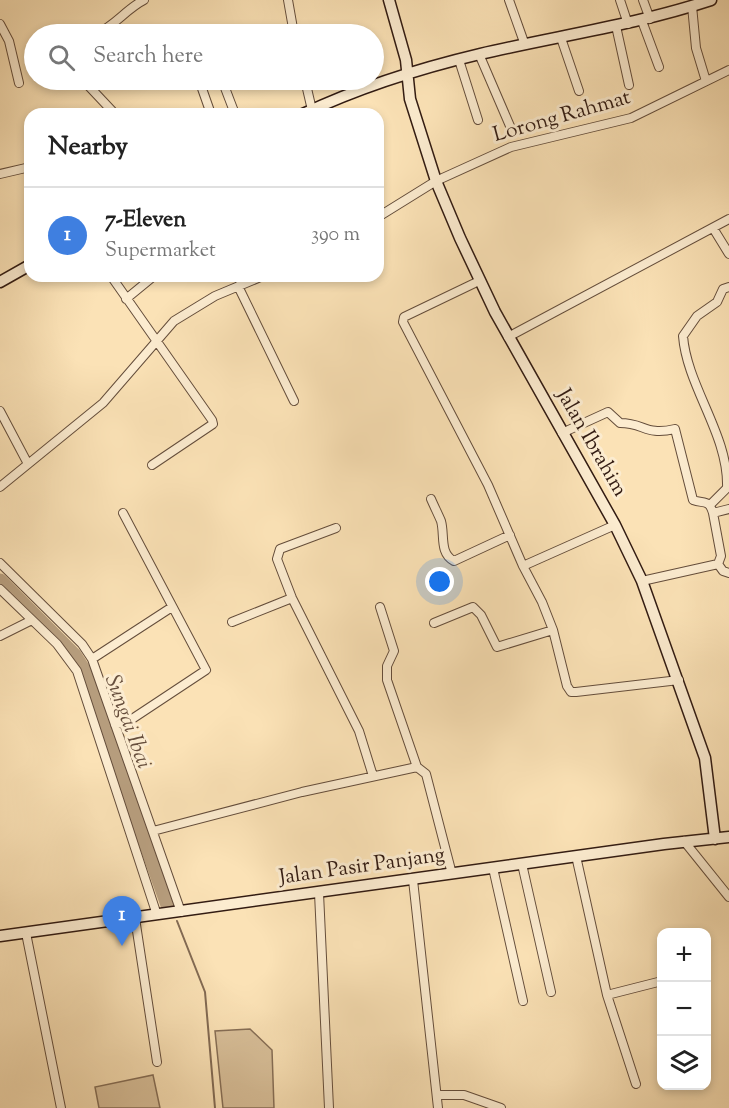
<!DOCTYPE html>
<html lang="en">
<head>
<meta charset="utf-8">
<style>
	body { margin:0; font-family:"Sorts Mill Goudy",serif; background:#f2f2f2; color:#222 }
	.controls { position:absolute; right:18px; bottom:18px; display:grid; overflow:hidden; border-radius:12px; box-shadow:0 3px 9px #0003 }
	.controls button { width:54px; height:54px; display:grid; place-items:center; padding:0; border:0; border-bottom:2px solid #e0e0e0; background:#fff; color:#222; font:30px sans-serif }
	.you { position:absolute; left:440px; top:582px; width:21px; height:21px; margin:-15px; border:4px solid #fff; border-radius:50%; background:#1a73e8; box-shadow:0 0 0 9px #1a73e833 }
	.badge { display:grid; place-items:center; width:39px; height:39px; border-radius:50%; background:#b45309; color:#fff; font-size:20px; font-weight:700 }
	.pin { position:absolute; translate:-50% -50px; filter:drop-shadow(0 2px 3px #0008) }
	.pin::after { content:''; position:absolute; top:32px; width:21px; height:18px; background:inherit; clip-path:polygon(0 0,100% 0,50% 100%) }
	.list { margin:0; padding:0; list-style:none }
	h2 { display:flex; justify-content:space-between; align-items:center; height:78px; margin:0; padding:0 24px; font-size:26px }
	h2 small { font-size:20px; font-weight:400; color:#767676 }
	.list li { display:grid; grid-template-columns:39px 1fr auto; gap:18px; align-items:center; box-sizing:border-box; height:96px; padding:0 24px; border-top:2px solid #e0e0e0 }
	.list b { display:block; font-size:22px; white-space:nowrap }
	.list p { margin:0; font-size:20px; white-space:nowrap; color:#767676 }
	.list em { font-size:20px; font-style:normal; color:#767676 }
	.icon { flex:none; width:33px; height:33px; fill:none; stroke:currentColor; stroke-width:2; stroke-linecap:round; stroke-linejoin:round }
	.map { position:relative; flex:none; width:729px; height:1108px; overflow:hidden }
	.search { position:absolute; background:#fff; box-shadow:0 3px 9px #0003; left:24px; top:24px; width:360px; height:66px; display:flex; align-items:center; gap:15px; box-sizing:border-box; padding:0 21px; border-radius:33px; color:#767676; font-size:22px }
	.panel { position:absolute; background:#fff; box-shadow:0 3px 9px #0003; left:24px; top:108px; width:360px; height:174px; border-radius:18px }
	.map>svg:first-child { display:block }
	.green { fill:#d9c09a; stroke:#866e56; stroke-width:1.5 }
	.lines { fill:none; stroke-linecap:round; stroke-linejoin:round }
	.stream { stroke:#826a53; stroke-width:2 }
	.river { stroke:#b79e7e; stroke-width:15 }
	.minor-casing { stroke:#644d3b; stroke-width:10 }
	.secondary-casing { stroke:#321b12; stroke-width:13 }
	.minor { stroke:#fcecd0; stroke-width:8 }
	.secondary { stroke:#fcecd0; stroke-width:10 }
	.labels { text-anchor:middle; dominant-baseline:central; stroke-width:6; stroke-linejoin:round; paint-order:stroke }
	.street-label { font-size:21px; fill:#321b12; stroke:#fcecd0 }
	.water-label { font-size:22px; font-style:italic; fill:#674f3d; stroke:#fcecd0 }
</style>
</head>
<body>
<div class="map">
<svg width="729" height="1108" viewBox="0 0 729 1108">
	<rect width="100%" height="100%" fill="#fbe2b6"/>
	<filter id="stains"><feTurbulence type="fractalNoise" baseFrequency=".00333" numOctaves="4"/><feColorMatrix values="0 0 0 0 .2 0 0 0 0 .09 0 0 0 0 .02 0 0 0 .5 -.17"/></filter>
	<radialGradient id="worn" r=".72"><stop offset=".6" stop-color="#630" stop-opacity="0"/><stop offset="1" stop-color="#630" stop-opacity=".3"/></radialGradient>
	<!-- green -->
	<path class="green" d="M250 1029 272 1050 274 1108H223L215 1031Z
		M153 1075 160 1108H99L95 1087Z"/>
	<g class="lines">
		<!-- stream -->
		<path class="stream" d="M177 921 205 992 215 1108"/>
		<!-- river -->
		<path class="river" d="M0 581 74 655 86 674 168 905"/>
		<defs>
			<path id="minor" d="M288 0 294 34
				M509 0 525 45
				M620 0 628 24
				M643 0 650 19
				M692 6 696 48 706 81
				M642 21 659 67
				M0 24 9 41 19 83
				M616 26 629 85
				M96 34C115 26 126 9 144 0
				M561 38 579 91
				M479 54 510 126
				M459 60 478 120
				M83 80 115 114
				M199 80 211 114
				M222 80 235 114
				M305 80 312 110
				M0 174 30 167
				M378 217 436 181 511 147 631 118 729 70
				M713 228 729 254
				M111 276 212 420 213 424 152 465
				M479 281 404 317 403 322 488 485 523 566 542 602 553 630 567 686 571 692H576L679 680
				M238 286 294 401
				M126 299 154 276
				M508 337 729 219
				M0 411 28 464
				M562 433 608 412 620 423C645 423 645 436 675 429L693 500C704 504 709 499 713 513L729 509
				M0 487 103 403 174 321 215 296 263 276
				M431 499C434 506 438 514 441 521 445 535 439 553 454 561L510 535
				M711 504 727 488C729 435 687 387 683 336L697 316 717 302 723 289 729 287
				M336 528 280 549 277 559 292 598 359 731 373 776
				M0 563 82 644 92 659 181 912
				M718 564 723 571 729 573
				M523 566 615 525
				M642 581 718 564 721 556 713 513
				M0 589 57 644 77 671 157 915
				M380 607 394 651 387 666V680L417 767 426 774 452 874
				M232 622 292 598
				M434 623 473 607 481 615 497 647 553 630
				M0 636 32 620
				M92 659 172 607
				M115 725 132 719 206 670 123 513
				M153 831 302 792 417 767
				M684 841 729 897
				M576 856 607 995 636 1084
				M522 864 551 992
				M493 868 523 1001
				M413 880 438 1108
				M319 893 329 1108
				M135 918 157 1062
				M26 933 61 1108
				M607 995 662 981
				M438 1095H464L501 1108"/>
			<path id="secondary" d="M389 0 406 60 410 99 436 181 460 238 495 312 615 525 642 581 705 758 715 839
				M303 114C358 88 421 68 480 54 557 36 635 25 711 0
				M0 282 30 265
				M0 936 664 844 729 837"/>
		</defs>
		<!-- minor casing -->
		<use href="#minor" class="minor-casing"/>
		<!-- secondary casing -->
		<use href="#secondary" class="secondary-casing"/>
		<!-- minor -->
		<use href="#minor" class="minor"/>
		<!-- secondary -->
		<use href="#secondary" class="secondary"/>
	</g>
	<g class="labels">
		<!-- street labels -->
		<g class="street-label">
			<text transform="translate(562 117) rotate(-16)">Lorong Rahmat</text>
			<text transform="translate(591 443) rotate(60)">Jalan Ibrahim</text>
			<text transform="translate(362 867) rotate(-8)">Jalan Pasir Panjang</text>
		</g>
		<!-- water labels -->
		<g class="water-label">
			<text transform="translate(127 722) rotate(70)">Sungai Ibai</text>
		</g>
	</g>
	<rect width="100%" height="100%" filter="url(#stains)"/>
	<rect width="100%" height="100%" fill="url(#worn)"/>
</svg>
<div class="controls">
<button>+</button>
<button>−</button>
<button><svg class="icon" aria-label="layers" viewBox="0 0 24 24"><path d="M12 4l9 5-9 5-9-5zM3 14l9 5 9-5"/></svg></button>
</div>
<div class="you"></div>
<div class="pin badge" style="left:122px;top:946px;background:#3f7fe0">1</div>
<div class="search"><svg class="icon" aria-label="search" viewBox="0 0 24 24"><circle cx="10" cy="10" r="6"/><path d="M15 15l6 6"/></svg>Search here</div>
<section class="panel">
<h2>Nearby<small></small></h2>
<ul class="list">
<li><span class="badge" style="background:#3f7fe0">1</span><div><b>7-Eleven</b><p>Supermarket</p></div><em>390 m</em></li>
</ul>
</section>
</div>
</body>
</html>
